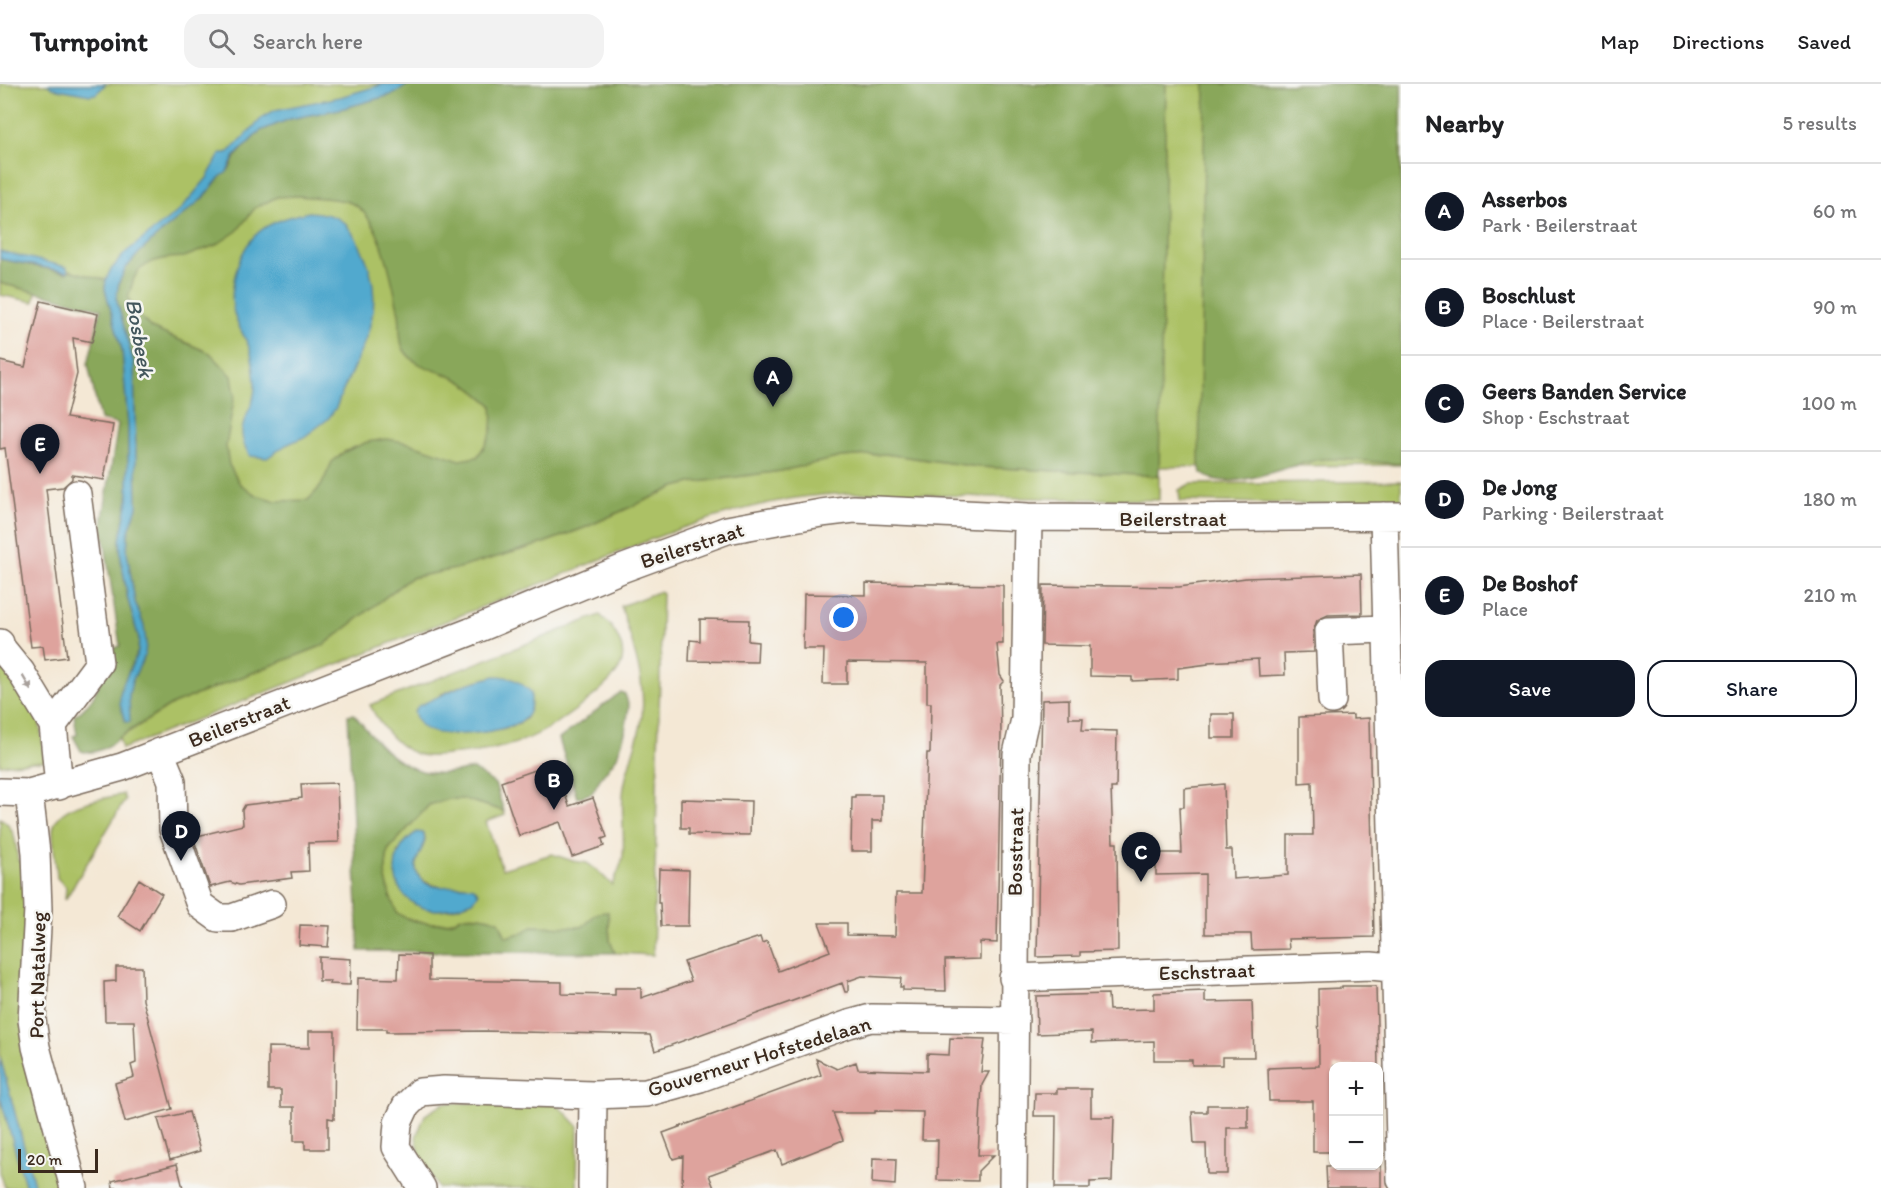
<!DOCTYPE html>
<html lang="en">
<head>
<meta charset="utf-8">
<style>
	body { margin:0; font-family:Itim,sans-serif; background:#f2f2f2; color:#202124 }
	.controls { position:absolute; right:18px; bottom:18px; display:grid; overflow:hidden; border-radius:12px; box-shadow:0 2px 4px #0004 }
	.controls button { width:54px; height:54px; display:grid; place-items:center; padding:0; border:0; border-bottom:2px solid #e0e0e0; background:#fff; color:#202124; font:30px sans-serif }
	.scale { position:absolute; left:18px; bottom:15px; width:80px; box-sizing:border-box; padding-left:6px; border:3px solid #3b2a1e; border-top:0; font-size:16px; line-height:21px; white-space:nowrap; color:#3b2a1e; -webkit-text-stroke:4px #f6f6f2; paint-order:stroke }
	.you { position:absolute; left:844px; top:534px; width:21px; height:21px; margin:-15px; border:4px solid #fff; border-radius:50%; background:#1a73e8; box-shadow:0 0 0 9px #1a73e833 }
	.badge { display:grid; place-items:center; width:39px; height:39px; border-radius:50%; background:#111827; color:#fff; font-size:20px; font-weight:700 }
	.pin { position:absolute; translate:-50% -50px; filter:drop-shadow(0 2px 3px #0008) }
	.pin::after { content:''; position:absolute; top:32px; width:21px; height:18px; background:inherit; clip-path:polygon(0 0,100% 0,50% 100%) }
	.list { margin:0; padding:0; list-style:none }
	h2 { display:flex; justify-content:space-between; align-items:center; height:78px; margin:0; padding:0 24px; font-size:26px }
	h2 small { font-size:20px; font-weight:400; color:#757577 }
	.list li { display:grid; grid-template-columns:39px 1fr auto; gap:18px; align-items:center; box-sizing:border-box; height:96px; padding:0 24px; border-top:2px solid #e0e0e0 }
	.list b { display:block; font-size:22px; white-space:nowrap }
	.list p { margin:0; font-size:20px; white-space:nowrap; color:#757577 }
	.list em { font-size:20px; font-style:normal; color:#757577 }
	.actions { display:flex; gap:12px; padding:18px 24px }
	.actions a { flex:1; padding:14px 0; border:2px solid #111827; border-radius:18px; text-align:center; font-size:21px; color:#111827 }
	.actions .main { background:#111827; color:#fff }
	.icon { flex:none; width:33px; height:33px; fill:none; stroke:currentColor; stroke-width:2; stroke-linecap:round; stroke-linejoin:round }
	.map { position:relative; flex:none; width:1401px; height:1104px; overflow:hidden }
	header { display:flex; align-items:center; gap:36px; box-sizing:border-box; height:84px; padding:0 30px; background:#fff; border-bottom:2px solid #e0e0e0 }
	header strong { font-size:28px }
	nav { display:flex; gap:33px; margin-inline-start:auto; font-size:21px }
	.search { width:420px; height:54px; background:#f2f2f2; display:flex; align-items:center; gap:15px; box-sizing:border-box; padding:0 21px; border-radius:18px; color:#757577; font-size:22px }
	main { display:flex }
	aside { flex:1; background:#fff }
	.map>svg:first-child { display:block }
	.green { fill:#acc165; stroke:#747642; stroke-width:1.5; fill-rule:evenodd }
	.forest { fill:#89a75a; stroke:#62683c; stroke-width:1.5; fill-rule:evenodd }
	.water { fill:#51a9ce; stroke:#466a76; stroke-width:1.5 }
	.building { fill:#dea39d }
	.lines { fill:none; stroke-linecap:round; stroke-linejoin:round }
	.minor-casing { stroke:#7c6c5e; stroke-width:30 }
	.minor { stroke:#fff; stroke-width:27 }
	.oneway { fill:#a79f9a }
	.labels { text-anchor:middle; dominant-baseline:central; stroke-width:5; stroke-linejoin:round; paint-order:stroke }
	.street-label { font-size:21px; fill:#3b2a1e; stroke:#f6f6f2 }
	.water-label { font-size:22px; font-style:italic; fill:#43565c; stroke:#f6f6f2 }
</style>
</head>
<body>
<header>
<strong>Turnpoint</strong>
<div class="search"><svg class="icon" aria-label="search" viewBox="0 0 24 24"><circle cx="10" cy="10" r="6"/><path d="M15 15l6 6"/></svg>Search here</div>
<nav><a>Map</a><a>Directions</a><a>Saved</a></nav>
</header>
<main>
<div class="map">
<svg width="1401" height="1104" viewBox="0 0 1401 1104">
	<rect width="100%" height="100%" fill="#f6f6f2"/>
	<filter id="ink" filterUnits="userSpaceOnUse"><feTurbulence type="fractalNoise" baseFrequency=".0167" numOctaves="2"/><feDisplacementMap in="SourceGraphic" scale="12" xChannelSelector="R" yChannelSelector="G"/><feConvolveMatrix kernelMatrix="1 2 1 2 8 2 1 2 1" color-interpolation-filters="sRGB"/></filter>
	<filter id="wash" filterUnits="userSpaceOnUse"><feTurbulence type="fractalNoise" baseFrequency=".008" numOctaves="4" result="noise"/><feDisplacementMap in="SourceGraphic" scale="24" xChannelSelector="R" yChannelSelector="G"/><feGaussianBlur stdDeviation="1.35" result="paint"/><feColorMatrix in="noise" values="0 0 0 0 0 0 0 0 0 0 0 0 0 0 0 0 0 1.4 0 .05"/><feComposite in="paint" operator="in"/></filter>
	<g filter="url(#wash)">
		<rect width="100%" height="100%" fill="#f4e8d5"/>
		<!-- green -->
		<path class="green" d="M0 0H1401V381L1018 384 878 362 676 396 407 486 167 620 133 223 128 214 0 174Z
			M0 199 36 208 34 218 0 211Z
			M885 370 979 383 1159 392V416C1103 415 1046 415 990 413 923 411 856 404 789 415 695 432 610 473 522 507 389 560 255 612 122 665L119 654 173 620 324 561 410 494 455 485 538 461 584 444 675 403 691 399 781 387 841 373Z
			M1401 397V422L1180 417 1179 406 1190 400Z
			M660 507 662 509 653 871 615 869 610 857 608 828 582 843 525 848 505 854C500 836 482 829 464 832 460 833 456 836 451 837 434 841 412 839 397 829L391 818 385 790 388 766 429 721 448 715H464L504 727 505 731 486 738 502 785 552 770 573 777 587 779 598 787 612 801C616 791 622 782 623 771 625 751 621 731 623 711 625 686 636 664 641 640 648 600 632 560 621 522ZM425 753C426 761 419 767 417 775 409 803 448 806 466 801L473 817 451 825 436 826 397 768Z
			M600 531C613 542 629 565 620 583 615 594 601 605 592 613 547 650 515 666 457 670 447 671 435 673 425 672 400 669 380 642 370 621ZM495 592 531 622C529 626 528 632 525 635 515 645 492 647 479 648L441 610 463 601Z
			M0 571 38 625 45 677 0 681Z
			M123 710 125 716 65 816 66 803 57 794C56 779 53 762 53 747 55 719 101 716 123 710Z
			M0 734C16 743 16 761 18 777H26L60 1104H35L0 973Z
			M0 1013 26 1104H5L0 1088Z
			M444 1019 555 1020 565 1028 578 1042 577 1104H438L421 1076 416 1053 425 1031Z"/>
		<!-- forest -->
		<path class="forest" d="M409 0H1166L1159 392 979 383 885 370 841 373 781 387 691 399 675 403 584 444 538 461 455 485 410 494 324 561 173 620 121 652C112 661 95 672 81 667L73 652 77 651 74 632C98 618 102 592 106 567L120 562 102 440 118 340 100 336 88 280 101 225 0 199V175L67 189 69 186 106 196 105 205 122 266 128 341V416L120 456 121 475 128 516 139 555 138 567 122 602 120 611 129 637V611L132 597 145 571 144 542 135 518 127 468 128 450 137 423 134 280 116 214 119 199 126 184 139 169 156 153 202 115 220 93 230 84 235 73 260 47 290 35 344 24 394 10ZM297 112C315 114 335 113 351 119 382 132 393 201 399 230 401 241 398 257 404 266 415 284 437 285 455 294 468 300 480 311 492 321 494 346 492 352 477 373L460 376 409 359 387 355 367 358 344 368 332 378 321 402 308 416 276 417 256 411 240 400 229 381 226 362 235 310 232 292 210 269 151 244 136 228 128 214 134 194 139 186 151 178 167 174 184 173 216 161 237 147 255 124 277 113Z
			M1205 0H1401V380C1377 379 1351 374 1327 375 1295 375 1231 413 1201 389L1199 379Z
			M621 608 625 610 629 622 625 649 617 673 600 695 592 709 577 714 559 655Z
			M354 630C375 657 398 687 435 689 447 690 461 687 473 685L495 700 504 727 464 715H448L429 721 388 766 385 790 390 812 397 829C412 840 435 841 453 837 457 835 461 833 466 832 478 831 489 833 499 837L506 853 524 848 532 842 582 843C594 835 591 828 608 828L610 857 615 869 359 867 348 631Z"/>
		<!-- water -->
		<path class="water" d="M47 0H106L96 10 90 11 53 4Z
			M384 0H409L394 10 344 24 290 35 260 47 235 72 227 88 220 93 202 115 156 153 139 169 126 184 119 198 116 214 134 280 137 423 128 450 127 468 135 518 144 542 146 558 145 571 132 597 129 611 130 638H125L120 620V611L122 602 138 568 139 555 128 516 121 475 120 456 128 416V341L122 266 105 205 106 196 110 187 126 168 180 126 207 94 218 74 221 70 229 68 263 33 275 26 340 13Z
			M309 128C337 130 346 135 359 160 394 224 359 264 336 324L328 335 304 353 286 361 267 374 250 372C229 339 256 332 255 299 254 288 253 273 249 263 244 251 237 241 234 229 230 214 233 198 237 184 249 145 272 136 309 128Z
			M0 167 67 183 68 188 0 175Z
			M495 592C511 592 519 597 531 608 531 617 532 628 524 635 509 649 440 656 424 644 418 640 416 634 414 628L418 622 463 601Z
			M417 748 423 749C430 762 411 774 417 789 427 812 457 798 474 803L479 809 473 817C462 821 450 826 437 826 392 825 380 771 417 748Z
			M0 973 35 1104H26L0 1013Z"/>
		<g id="blocks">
			<!-- building -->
			<path class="building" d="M41 217 98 230 92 258 73 254 77 290 66 334 113 341 104 396 72 391V395L63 403 46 405 67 573 45 576 43 562 31 563 5 364 0 365V277L25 283Z
				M1361 490 1362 530 1328 531 1317 536 1313 548 1314 568 1284 569 1285 591 1259 592 1258 575 1208 578V580L1178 584V595L1132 597V593L1090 592V562L1042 561 1043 501 1179 503 1246 494Z
				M866 499 1003 501V560H997L1000 591 1004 597 1000 601 1001 649 997 859 980 858V875L945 876 946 907 903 906V903H900L901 894 862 892 848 897V908H845L842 899 655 967 650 951 485 947 386 948V945H357L358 894 398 895 399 870 429 871V896L562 898V910L615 911V904H641V914L691 897 684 878 760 853 762 859 767 857 778 887 830 867 819 839H847V851L895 852 896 809H922L927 669H930L931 619H927V579L847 578V600H823L824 565H803L804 510 866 511Z
				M700 535 749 536 748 557 758 558 757 578 689 577 690 556 700 557Z
				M1069 615V634H1083L1082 646 1117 647 1116 704H1111L1113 759H1117L1118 867 1080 868V872L1037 873 1042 616Z
				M1211 630H1234V654H1211Z
				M1353 631V635L1369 634 1374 853 1288 855 1289 865 1252 866 1251 850H1205V790L1156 791V769H1182L1180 723H1184V704L1224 700 1226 766H1232L1233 795 1288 791V751H1313L1312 698 1299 699V633Z
				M555 679 569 722 593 714 607 753 602 755 604 762 572 773 560 738 519 752 501 698Z
				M337 699 339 758 308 759 309 787 291 788 292 794 239 801 230 798 210 803 193 753 243 741 242 726 245 721 302 714 301 700Z
				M855 711H882V737H872V767H851L852 713H855Z
				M681 715 751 717 750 751 689 750V744H681Z
				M659 785 689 786 688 842H661L660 819H658Z
				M139 795 162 810 140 847 117 832Z
				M300 841 330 842 328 863 299 861Z
				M319 873 351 875 350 901 329 900 330 897H319Z
				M116 883H142L143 916 172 1025 125 1038 115 999 134 993 131 981 136 979 134 937H105L104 898 116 897Z
				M1342 902H1376L1378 982H1334V1068H1313V1017H1269L1268 984 1319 982 1318 905 1342 904Z
				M1205 907V918L1252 917 1254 973H1222V981H1192V976H1154V957L1092 959V948L1037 950 1036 912 1108 910 1109 926 1154 925V909Z
				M309 947H335L334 1035 328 1034V1065H305V1057H294V1023H281V1006H268V963L309 964Z
				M950 954 985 955 981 988H989L982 1001 978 1071H994L978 1087V1097L937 1096 938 1056H922L923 1028 875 1027V1029H833L843 1056 782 1080 777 1066 709 1091 714 1104H682L683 1072 673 1075 663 1049 821 991 816 975 837 985 856 978 858 985 927 987V970L949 971Z
				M1057 1005H1091V1033H1114L1112 1097 1090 1098V1104H1055L1056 1032H1034L1035 1009H1057Z
				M1207 1021H1248V1044H1227V1090H1207L1206 1060H1194L1192 1028H1207Z
				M189 1028 200 1067 170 1076 158 1035Z
				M873 1074 896 1075 895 1101 872 1099Z
				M177 1080 183 1104H113L112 1097Z
				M1326 1082H1381V1104H1327Z"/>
		</g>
	</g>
	<g filter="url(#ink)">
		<use href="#blocks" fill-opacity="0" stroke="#7c6c5e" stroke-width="1.5"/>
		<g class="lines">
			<defs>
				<path id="minor" d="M1384 432 1401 1096
					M0 559V562L21 588 53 641
					M1332 616 1329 547 1386 545
					M160 668 172 697 173 745 200 821 218 834H232L272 820
					M59 702 53 641 99 579 77 410
					M0 708 29 709 122 683 470 548 624 484 727 446 821 429 854 425 1028 433 1167 434 1401 432
					M29 709 36 769 38 825 32 936 36 963 74 1104
					M1013 894 1371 882 1401 885
					M422 1104 396 1063 398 1039 406 1022 420 1008 444 1006 593 1011 646 1009 700 994 849 940 871 934 1015 936
					M592 1104 593 1011
					M1013 1104 1017 670 1025 635 1028 433"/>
			</defs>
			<!-- minor casing -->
			<use href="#minor" class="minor-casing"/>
			<!-- minor -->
			<use href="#minor" class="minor"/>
		</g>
		<!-- one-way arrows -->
		<defs><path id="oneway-solid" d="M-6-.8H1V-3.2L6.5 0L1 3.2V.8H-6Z" transform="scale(1.5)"/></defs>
		<use class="oneway" href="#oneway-solid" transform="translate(27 599) rotate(59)"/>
	</g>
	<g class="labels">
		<!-- street labels -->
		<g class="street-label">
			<text x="1173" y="434">Beilerstraat</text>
			<text transform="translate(692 461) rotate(-18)">Beilerstraat</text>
			<text transform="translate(239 637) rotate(-22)">Beilerstraat</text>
			<text transform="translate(1015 768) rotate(-89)">Bosstraat</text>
			<text transform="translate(1207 887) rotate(-2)">Eschstraat</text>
			<text transform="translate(37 891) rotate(-89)">Port Natalweg</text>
			<text transform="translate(759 972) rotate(-17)">Gouverneur Hofstedelaan</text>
		</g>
		<!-- water labels -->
		<g class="water-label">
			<text transform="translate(140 254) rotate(80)">Bosbeek</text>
		</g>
	</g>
</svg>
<div class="controls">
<button>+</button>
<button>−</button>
</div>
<div class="scale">20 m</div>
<div class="you"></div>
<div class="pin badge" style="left:773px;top:323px">A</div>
<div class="pin badge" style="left:554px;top:726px">B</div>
<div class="pin badge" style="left:1141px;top:798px">C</div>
<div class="pin badge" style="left:181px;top:777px">D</div>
<div class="pin badge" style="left:40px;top:390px">E</div>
</div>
<aside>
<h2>Nearby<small>5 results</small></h2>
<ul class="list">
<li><span class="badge">A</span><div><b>Asserbos</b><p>Park · Beilerstraat</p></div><em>60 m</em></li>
<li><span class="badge">B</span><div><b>Boschlust</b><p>Place · Beilerstraat</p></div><em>90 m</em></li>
<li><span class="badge">C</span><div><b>Geers Banden Service</b><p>Shop · Eschstraat</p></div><em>100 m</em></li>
<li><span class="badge">D</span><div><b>De Jong</b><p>Parking · Beilerstraat</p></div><em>180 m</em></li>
<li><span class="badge">E</span><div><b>De Boshof</b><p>Place</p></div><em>210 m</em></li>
</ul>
<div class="actions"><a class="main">Save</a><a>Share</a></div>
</aside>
</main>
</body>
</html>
